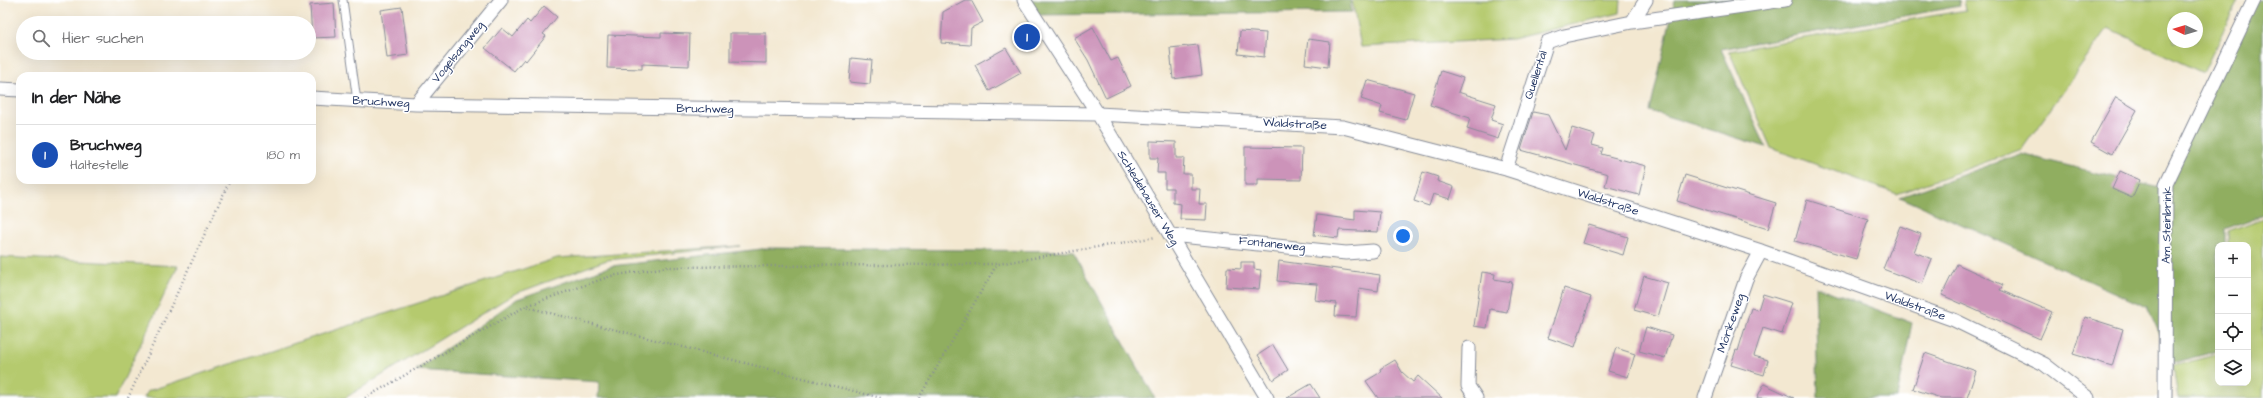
<!DOCTYPE html>
<html lang="de">
<head>
<meta charset="utf-8">
<style>
	body { margin:0; font-family:"Architects Daughter",sans-serif; background:#f2f2f2; color:#202124 }
	.controls { position:absolute; right:12px; bottom:12px; display:grid; overflow:hidden; border-radius:8px; box-shadow:0 4px 16px #0002 }
	.controls button { width:36px; height:36px; display:grid; place-items:center; padding:0; border:0; border-bottom:1px solid #e0e0e0; background:#fff; color:#202124; font:20px sans-serif }
	.compass { position:absolute; left:2167px; top:12px; width:36px; height:36px; border-radius:50%; background:#fff; box-shadow:0 4px 16px #0002; rotate:274deg }
	.you { position:absolute; left:1403px; top:236px; width:14px; height:14px; margin:-10px; border:3px solid #fff; border-radius:50%; background:#1a73e8; box-shadow:0 0 0 6px #1a73e833 }
	.badge { display:grid; place-items:center; width:26px; height:26px; border-radius:50%; background:#b5179e; color:#fff; font-size:13px; font-weight:700 }
	.pin { position:absolute; translate:-50% -50%; border:2px solid #fff; box-shadow:0 1px 4px #0006 }
	.list { margin:0; padding:0; list-style:none }
	h2 { display:flex; justify-content:space-between; align-items:center; height:52px; margin:0; padding:0 16px; font-size:17px }
	h2 small { font-size:13px; font-weight:400; color:#757577 }
	.list li { display:grid; grid-template-columns:26px 1fr auto; gap:12px; align-items:center; box-sizing:border-box; height:60px; padding:0 16px; border-top:1px solid #e0e0e0 }
	.list b { display:block; font-size:15px; white-space:nowrap }
	.list p { margin:0; font-size:13px; white-space:nowrap; color:#757577 }
	.list em { font-size:13px; font-style:normal; color:#757577 }
	.icon { flex:none; width:22px; height:22px; fill:none; stroke:currentColor; stroke-width:2; stroke-linecap:round; stroke-linejoin:round }
	.map { position:relative; flex:none; width:2263px; height:398px; overflow:hidden }
	.search { position:absolute; background:#fff; box-shadow:0 4px 16px #0002; left:16px; top:16px; width:300px; height:44px; display:flex; align-items:center; gap:10px; box-sizing:border-box; padding:0 14px; border-radius:22px; color:#757577; font-size:15px }
	.panel { position:absolute; background:#fff; box-shadow:0 4px 16px #0002; left:16px; top:72px; width:300px; height:112px; border-radius:12px }
	.map>svg:first-child { display:block }
	.green { fill:#b5ca6e; stroke:#687c66; fill-rule:evenodd }
	.forest { fill:#90ae61; stroke:#566e60 }
	.building { fill:#cc93b9 }
	.lines { fill:none; stroke-linecap:round; stroke-linejoin:round }
	.lane-casing { stroke:#878c98; stroke-width:9 }
	.street-casing { stroke:#878c98; stroke-width:15 }
	.path { stroke:#878c98; stroke-width:2.5; stroke-dasharray:1 3; stroke-linecap:butt }
	.lane { stroke:#fff; stroke-width:7 }
	.street { stroke:#fff; stroke-width:13 }
	.labels { text-anchor:middle; dominant-baseline:central; stroke-width:3; stroke-linejoin:round; paint-order:stroke }
	.street-label { font-size:12px; fill:#1b2f5e; stroke:#fff }
</style>
</head>
<body>
<div class="map">
<svg width="2263" height="398" viewBox="0 0 2263 398">
	<rect width="100%" height="100%" fill="#fff"/>
	<filter id="ink" filterUnits="userSpaceOnUse"><feTurbulence type="fractalNoise" baseFrequency=".025" numOctaves="2"/><feDisplacementMap in="SourceGraphic" scale="8" xChannelSelector="R" yChannelSelector="G"/><feConvolveMatrix kernelMatrix="1 2 1 2 8 2 1 2 1" color-interpolation-filters="sRGB"/></filter>
	<filter id="wash" filterUnits="userSpaceOnUse"><feTurbulence type="fractalNoise" baseFrequency=".012" numOctaves="4" result="noise"/><feDisplacementMap in="SourceGraphic" scale="16" xChannelSelector="R" yChannelSelector="G"/><feGaussianBlur stdDeviation="0.9" result="paint"/><feColorMatrix in="noise" values="0 0 0 0 0 0 0 0 0 0 0 0 0 0 0 0 0 1.4 0 .05"/><feComposite in="paint" operator="in"/></filter>
	<g filter="url(#wash)">
		<rect width="100%" height="100%" fill="#f3e8d1"/>
		<!-- green -->
		<path class="green" d="M1352 0H1621L1620 13 1512 39 1361 47Z
			M1964 0H2238L2203 73 2108 28 2022 149 1897 194 1771 148 1729 51 1966 10ZM2173 18H2197V42H2173Z
			M2263 218V398H2178L2173 366 2218 354V383H2248V245H2228V231Z
			M740 246 607 260 514 294 345 398H144L148 391 557 258Z
			M0 257 178 266 115 398H0Z"/>
		<!-- forest -->
		<path class="forest" d="M1024 0H1350L1352 12 1033 15Z
			M1675 0H1959L1960 6 1721 49 1766 147 1650 111Z
			M2254 0H2263V215L2225 229V245H2218V351L2172 363 2147 307 1900 197 2021 154 2163 189Z
			M770 248 1073 251 1155 398H598L599 382 416 370 517 299 611 266Z
			M1815 286 1912 323 1897 398H1818Z"/>
		<g id="blocks">
			<!-- building -->
			<path class="building" d="M965 0H971L983 22 971 28 970 45 941 43 943 12Z
				M334 3 336 37 312 38 310 5Z
				M544 6 557 17 543 34 546 36 526 61 524 59 514 71 485 48 502 28 513 37 527 20 530 23Z
				M402 7 408 55 387 58 381 10Z
				M1093 27 1111 61 1118 58 1131 86 1106 98 1088 60 1074 38Z
				M1240 31 1266 33 1264 57 1238 54Z
				M661 33 690 34 689 66 642 64V69L607 68 608 35 661 37Z
				M730 33H766V63L730 62Z
				M1308 39 1330 42 1328 67 1305 64Z
				M1198 45 1202 75 1173 79 1170 48Z
				M1006 48 1021 73 989 91 975 65Z
				M851 58 872 60 870 84 849 82Z
				M1441 71 1463 78 1458 92 1496 104 1491 120 1503 124 1498 139 1467 129 1470 118 1430 105Z
				M1367 80 1414 93 1406 120 1380 113 1382 106 1361 99Z
				M2116 97 2137 110 2112 154 2091 142Z
				M1533 112 1548 115 1565 150 1572 128 1595 135 1592 145 1603 148 1601 154 1646 166 1639 195 1605 186 1608 174 1521 150Z
				M1150 141 1176 142V158H1184L1183 174H1191V189H1200L1199 204H1207L1206 220 1180 219 1181 204 1173 203V188H1165V173H1157L1158 158H1150Z
				M1245 147 1302 148 1301 180 1258 179V185H1245Z
				M2120 171 2140 180 2132 198 2112 189Z
				M1423 172 1438 177 1437 181 1454 187 1450 199 1433 194 1429 206 1414 201Z
				M1685 175 1776 203 1768 229 1677 201Z
				M1807 200 1868 219 1856 259 1795 241Z
				M1355 210 1380 212 1378 232 1339 230 1338 238 1314 235 1317 215 1355 220Z
				M1589 225 1628 237 1623 255 1583 243Z
				M1900 226 1921 234 1914 252 1932 259 1922 284 1883 269Z
				M1279 261 1380 275 1378 291 1359 288 1356 317 1335 316 1336 303 1315 300 1317 284 1277 281Z
				M1241 262H1254V269L1261 270 1259 289 1226 287 1227 268 1241 269Z
				M1957 264 2003 285 2000 290 2052 312 2040 339 1942 295Z
				M1482 272 1495 274 1494 279 1512 282 1507 312 1490 309 1487 328 1474 326Z
				M1644 276 1668 283 1658 317 1634 310Z
				M1564 288 1591 297 1575 347 1548 338Z
				M1763 294 1792 303 1782 334 1763 328 1754 356 1768 360 1764 375 1731 365 1736 350 1738 351 1751 308 1758 310Z
				M2085 317 2123 329 2112 366 2073 354Z
				M1646 327 1672 335 1665 358 1639 351Z
				M1273 345 1288 370 1273 380 1258 355Z
				M1616 348 1635 354 1628 377 1608 371Z
				M1925 353 1976 371 1967 398H1941L1913 389Z
				M1395 360 1402 372 1413 382 1418 376 1442 398H1378L1366 381 1381 372 1380 369Z
				M1311 384 1320 398H1287Z
				M1764 384 1794 398H1757Z"/>
		</g>
	</g>
	<g filter="url(#ink)">
		<use href="#blocks" fill-opacity="0" stroke="#878c98" stroke-width="1"/>
		<g class="lines">
			<defs>
				<path id="lane" d="M343 0 357 101"/>
				<path id="street" d="M1024 0 1098 114 1267 398
					M1632 22 1646 0
					M0 89 20 90
					M312 98 416 104 1098 114 1343 127 1506 169 1761 251 1954 320 2044 364 2088 398
					M416 104 501 0
					M1506 169 1547 42 1564 36 1632 22 1785 0
					M1171 235 1346 253 1373 251
					M1469 348 1468 386 1476 398
					M1705 398 1746 279 1761 251
					M2165 398 2166 184 2254 0"/>
			</defs>
			<!-- lane casing -->
			<use href="#lane" class="lane-casing"/>
			<!-- street casing -->
			<use href="#street" class="street-casing"/>
			<!-- path -->
			<path class="path" d="M527 307 881 398
				M128 398 230 180
				M365 398 526 306 611 276 667 267 998 264 1156 237
				M919 398 997 264"/>
			<!-- lane -->
			<use href="#lane" class="lane"/>
			<!-- street -->
			<use href="#street" class="street"/>
		</g>
	</g>
	<g class="labels">
		<!-- street labels -->
		<g class="street-label">
			<text transform="translate(458 52) rotate(-51)">Vogelsangweg</text>
			<text transform="translate(1536 75) rotate(-72)">Quellental</text>
			<text transform="translate(381 102) rotate(3)">Bruchweg</text>
			<text transform="translate(705 109) rotate(1)">Bruchweg</text>
			<text transform="translate(1295 124) rotate(3)">Waldstraße</text>
			<text transform="translate(1148 198) rotate(59)">Schledehauser Weg</text>
			<text transform="translate(1608 202) rotate(18)">Waldstraße</text>
			<text transform="translate(2167 225) rotate(-89)">Am Steinbrink</text>
			<text transform="translate(1272 244) rotate(6)">Fontaneweg</text>
			<text transform="translate(1915 306) rotate(20)">Waldstraße</text>
			<text transform="translate(1731 323) rotate(-71)">Mörikeweg</text>
		</g>
	</g>
</svg>
<div class="controls">
<button>+</button>
<button>−</button>
<button><svg class="icon" aria-label="locate" viewBox="0 0 24 24"><circle cx="12" cy="12" r="6"/><path d="M12 2v4M12 18v4M2 12h4M18 12h4"/></svg></button>
<button><svg class="icon" aria-label="layers" viewBox="0 0 24 24"><path d="M12 4l9 5-9 5-9-5zM3 14l9 5 9-5"/></svg></button>
</div>
<svg class="compass" viewBox="-18 -18 36 36"><path d="M0-13l5 13h-10z" fill="#e53935"/><path d="M0 13l5-13h-10z" fill="#757577"/></svg>
<div class="you"></div>
<div class="pin badge" style="left:1027px;top:37px;background:#1a4fb4">1</div>
<div class="search"><svg class="icon" aria-label="search" viewBox="0 0 24 24"><circle cx="10" cy="10" r="6"/><path d="M15 15l6 6"/></svg>Hier suchen</div>
<section class="panel">
<h2>In der Nähe<small></small></h2>
<ul class="list">
<li><span class="badge" style="background:#1a4fb4">1</span><div><b>Bruchweg</b><p>Haltestelle</p></div><em>180 m</em></li>
</ul>
</section>
</div>
</body>
</html>
